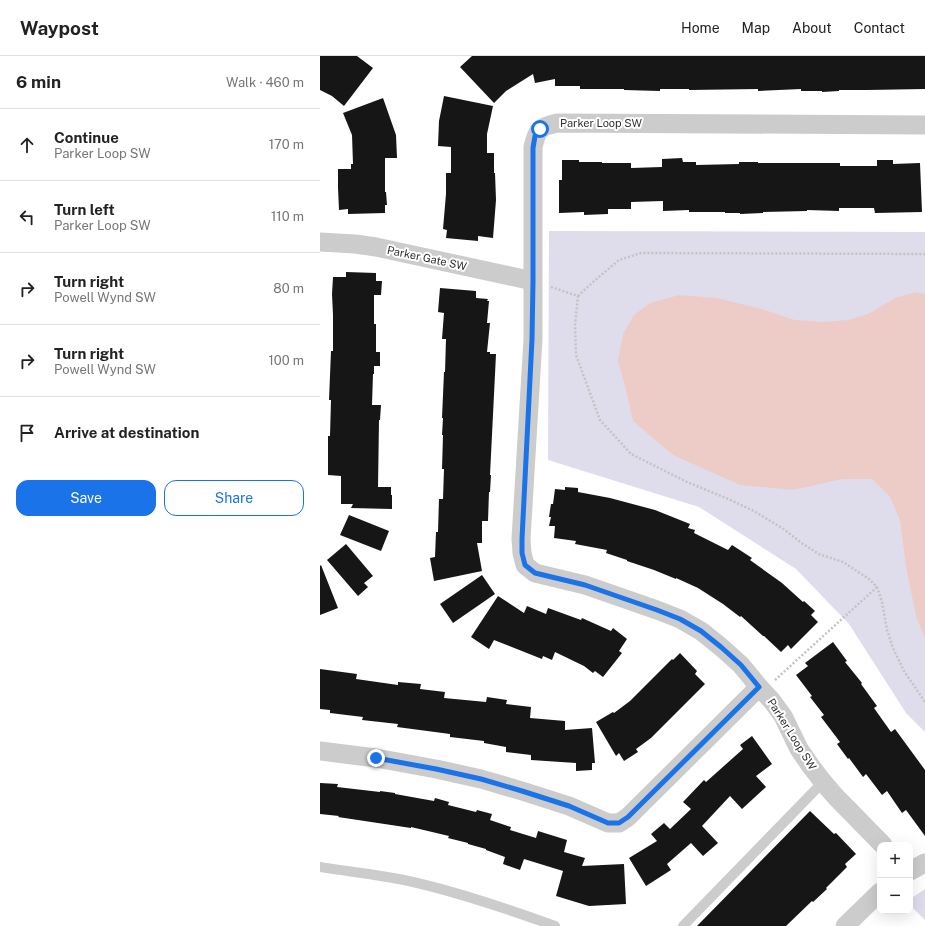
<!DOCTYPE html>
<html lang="en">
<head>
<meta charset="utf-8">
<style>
	body { margin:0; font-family:"Public Sans",sans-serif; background:#f6f6f6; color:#222 }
	.controls { position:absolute; right:12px; bottom:12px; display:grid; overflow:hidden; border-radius:8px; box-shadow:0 4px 16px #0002 }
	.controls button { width:36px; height:36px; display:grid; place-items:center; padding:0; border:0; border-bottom:1px solid #e0e0e0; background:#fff; color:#222; font:20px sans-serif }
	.stop { position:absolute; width:12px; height:12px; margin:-9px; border:3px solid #1a73e8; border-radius:50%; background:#fff }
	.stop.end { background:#1a73e8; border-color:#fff; box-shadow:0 1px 4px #0008 }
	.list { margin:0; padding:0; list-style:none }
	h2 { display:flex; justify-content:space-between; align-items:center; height:52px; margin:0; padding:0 16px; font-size:17px }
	h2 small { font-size:13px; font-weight:400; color:#767676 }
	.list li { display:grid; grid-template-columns:26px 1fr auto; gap:12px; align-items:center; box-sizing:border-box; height:72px; padding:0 16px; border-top:1px solid #e0e0e0 }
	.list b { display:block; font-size:15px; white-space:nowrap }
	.list p { margin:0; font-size:13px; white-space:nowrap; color:#767676 }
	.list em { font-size:13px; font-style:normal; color:#767676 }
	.actions { display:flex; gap:8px; padding:12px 16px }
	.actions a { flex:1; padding:9px 0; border:1px solid #1a73e8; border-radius:12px; text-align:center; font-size:14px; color:#1a73e8 }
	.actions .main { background:#1a73e8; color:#fff }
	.icon { flex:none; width:22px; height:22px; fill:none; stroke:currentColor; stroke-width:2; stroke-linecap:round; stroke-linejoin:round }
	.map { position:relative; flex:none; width:605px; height:870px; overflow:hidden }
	header { display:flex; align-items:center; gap:24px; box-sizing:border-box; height:56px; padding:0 20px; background:#fff; border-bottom:1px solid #e0e0e0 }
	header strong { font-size:19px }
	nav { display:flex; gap:22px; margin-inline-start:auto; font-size:14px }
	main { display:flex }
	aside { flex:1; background:#fff }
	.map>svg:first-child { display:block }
	.green { fill:#dfddec }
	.water { fill:#edccc8 }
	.building { fill:#161616 }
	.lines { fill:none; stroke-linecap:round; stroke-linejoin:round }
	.path { stroke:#c3c3c3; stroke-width:2.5; stroke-dasharray:2 2; stroke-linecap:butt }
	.lane { stroke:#ccc; stroke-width:10 }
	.street { stroke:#ccc; stroke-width:19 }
	.route { stroke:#1a73e8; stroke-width:5 }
	.labels { text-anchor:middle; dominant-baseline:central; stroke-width:4; stroke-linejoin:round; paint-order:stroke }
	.street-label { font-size:11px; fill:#2f2f2f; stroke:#fff }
</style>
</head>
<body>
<header>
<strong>Waypost</strong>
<nav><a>Home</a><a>Map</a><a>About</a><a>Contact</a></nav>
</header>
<main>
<aside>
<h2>6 min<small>Walk · 460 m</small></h2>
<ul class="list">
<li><svg class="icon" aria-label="ahead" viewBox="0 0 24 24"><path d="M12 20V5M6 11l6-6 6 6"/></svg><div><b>Continue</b><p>Parker Loop SW</p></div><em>170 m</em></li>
<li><svg class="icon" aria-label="left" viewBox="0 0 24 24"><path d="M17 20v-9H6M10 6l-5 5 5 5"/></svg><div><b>Turn left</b><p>Parker Loop SW</p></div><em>110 m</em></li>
<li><svg class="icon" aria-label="right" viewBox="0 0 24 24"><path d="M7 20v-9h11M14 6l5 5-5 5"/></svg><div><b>Turn right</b><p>Powell Wynd SW</p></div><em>80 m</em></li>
<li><svg class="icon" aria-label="right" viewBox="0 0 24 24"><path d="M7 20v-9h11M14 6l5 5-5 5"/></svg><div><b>Turn right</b><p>Powell Wynd SW</p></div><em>100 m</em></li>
<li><svg class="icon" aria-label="arrive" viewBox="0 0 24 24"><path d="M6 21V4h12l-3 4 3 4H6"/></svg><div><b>Arrive at destination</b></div></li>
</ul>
<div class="actions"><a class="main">Save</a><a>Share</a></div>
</aside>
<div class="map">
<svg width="605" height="870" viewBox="0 0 605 870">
	<rect width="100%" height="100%" fill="#fff"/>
	<!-- green -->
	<path class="green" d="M229 175 605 176V676L586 657 529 568 476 513 379 451 228 404Z
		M605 833V864L590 849V843Z"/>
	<!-- water -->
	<path class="water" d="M596 236 605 238V583L596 560 586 511 580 464 570 441 552 423H523L473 434 420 429 353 399 313 365 306 334 298 305 303 278 314 259 330 247 359 239 397 242 442 253 475 264 503 266 528 264 548 258 575 242Z"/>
	<!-- building -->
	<path class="building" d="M0 0H37L53 12 24 50 12 40 0 34Z
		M152 0H605V33L547 34H519V35L502 36V35H481V33L438 35V33L369 34V33H340V35L304 34V33H260V30H235V23L215 27 213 18 186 35 174 47 140 11Z
		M124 40 173 50 167 78V97H174V117H175L176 144 173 182 158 180V185L126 182 127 174 123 173 126 138V117H131V91L118 90 119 65Z
		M63 42 76 79 77 102H65V136H66L67 149H65V157L28 158V153L19 154 18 132V113H31V108H33L32 79 23 57Z
		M362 102 363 106H376V109L419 108V106H438V107H520V110H557V104H573V108L600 107 602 156 555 157 554 152H519V155L487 154V155L443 156V157L420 158V157H405V156H369V154L343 155V145L311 146V153H288V158L264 159V156L239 157V124H242V104H259V106H282V107H311V112L342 111V103Z
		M26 216 56 217V225H62L61 239H54V268H56V296H60V310H54V318H53L52 349H61L60 364H59L58 431H71V439H72V453L31 452 33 448H21V420L8 419V380H10L11 344H9L11 295H13V259L12 238 13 221H26Z
		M120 232 156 235V242L168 243 167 245H169L167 267H170L167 296H170V298H176L170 419H171L170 436H169L168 465H162V487H157L162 515 114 525 110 502 115 501 116 476H118L119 443H123L124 413H122L123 379H122L123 362H122L124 316H125L126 283H122L124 257 118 256Z
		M245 431 258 432V436L290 442 335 454 370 468 368 472 375 474 374 477 408 494 412 489 432 502 430 504 462 527 483 546 484 545 495 555 491 559 498 566 471 593 468 589 461 596 444 580H443L421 560 420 561 403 548 378 532 356 522V523L334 514 307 505V504L286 497 287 494 255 488 256 485 234 482 235 470H229L231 461H229L231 448H233L235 433 245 434Z
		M29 459 69 475 61 495 20 479Z
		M26 488 53 520 44 527 48 531 38 540 7 504Z
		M1 509 18 552 0 559V510Z
		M162 519 175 538 133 567 120 548Z
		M178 540 204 557 207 550 226 558 228 552 261 564 262 562 291 575 293 572 307 583 299 595 302 597 283 621 275 615 273 617 264 610 235 596 232 604 223 600 222 603 174 584 169 593 151 581Z
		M513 586 527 605 525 606 542 627 541 628 557 650 554 652 571 676 575 673 605 714V780L586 754 582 757 567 735 562 739 546 718 543 721 529 702 528 703 517 688 520 686 501 661 504 659 490 641 492 640 476 619 488 610 485 607Z
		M360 597 377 615 375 618 385 628 331 682 316 693 318 696 304 705 299 697 296 700 276 666 293 656 294 657 310 645 352 603 353 604Z
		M0 613 37 618 36 623 78 629V626L101 628 100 633 125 636 124 642 166 646 167 641 187 644 186 648 211 651 210 662 245 665V674L272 672 275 707H272V714L256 715V707L211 704V699L186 696V691L164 687V685L130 681V678L77 671 78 668 42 664 43 661 10 657V654L0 653Z
		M432 680 452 708 436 720 446 731 422 753 410 740 382 770 398 787 383 800 371 787 347 808 351 814 326 830 309 802 337 785 331 778 344 767 350 773 371 753 363 746 384 724 386 726 423 693 420 689Z
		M0 727 18 728 17 731 60 736V735L75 737V738L114 745 115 742 129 746 128 749 156 756 157 754 172 758 170 764 191 771 190 774 216 782 218 775 247 784 244 796 265 802 262 810 304 808 306 848 269 850 236 840 243 815 204 803 200 814 183 808 185 801 166 794V793L148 788V787L128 782 129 780 91 771V772L18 761 19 760 0 758Z
		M490 755 514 778 516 777 536 798 525 808 527 811 506 832 507 833 493 846 492 845 466 870H377Z"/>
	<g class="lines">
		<!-- path -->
		<path class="path" d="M231 231 258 240 255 269 256 299 280 364 311 398 367 426 406 442 432 454 462 472 483 488 499 498 523 506 549 523 557 531 562 546 567 574 573 592 584 615 605 646
			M258 240 273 226 299 204 321 197 605 198
			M455 624 557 531"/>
		<!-- lane -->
		<path class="lane" d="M0 811C31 816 62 819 93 826 141 837 188 853 235 870
			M363 870 503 726"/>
		<!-- street -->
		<path class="street" d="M0 186 35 188 56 191 213 225
			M0 695 56 702 116 713 161 723 202 735 249 750 288 767H299L308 761 439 631
			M563 789 515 740 503 726 490 709 479 693 463 660 452 645 439 631 421 609 401 591 381 575 360 563 337 554 265 529 215 517 205 509 202 497 201 483 213 283V91C217 74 219 71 237 67L605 69
			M590 815 605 807
			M525 870 560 836"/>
	</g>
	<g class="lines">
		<!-- route -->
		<path class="route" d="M56 702 116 713 161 723 202 735 249 750 288 767H299L308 761 439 631 421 609 401 591 381 575 360 563 337 554 265 529 215 517 205 509 202 497V483L212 283 213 225V92L215 80 220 73"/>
	</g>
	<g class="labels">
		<!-- street labels -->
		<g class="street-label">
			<text x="281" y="67">Parker Loop SW</text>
			<text transform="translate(107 202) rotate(12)">Parker Gate SW</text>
			<text transform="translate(472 678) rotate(58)">Parker Loop SW</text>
		</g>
	</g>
</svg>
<div class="controls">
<button>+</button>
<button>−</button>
</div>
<div class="stop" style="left:220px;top:73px"></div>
<div class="stop end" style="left:56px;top:702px"></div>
</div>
</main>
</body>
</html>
